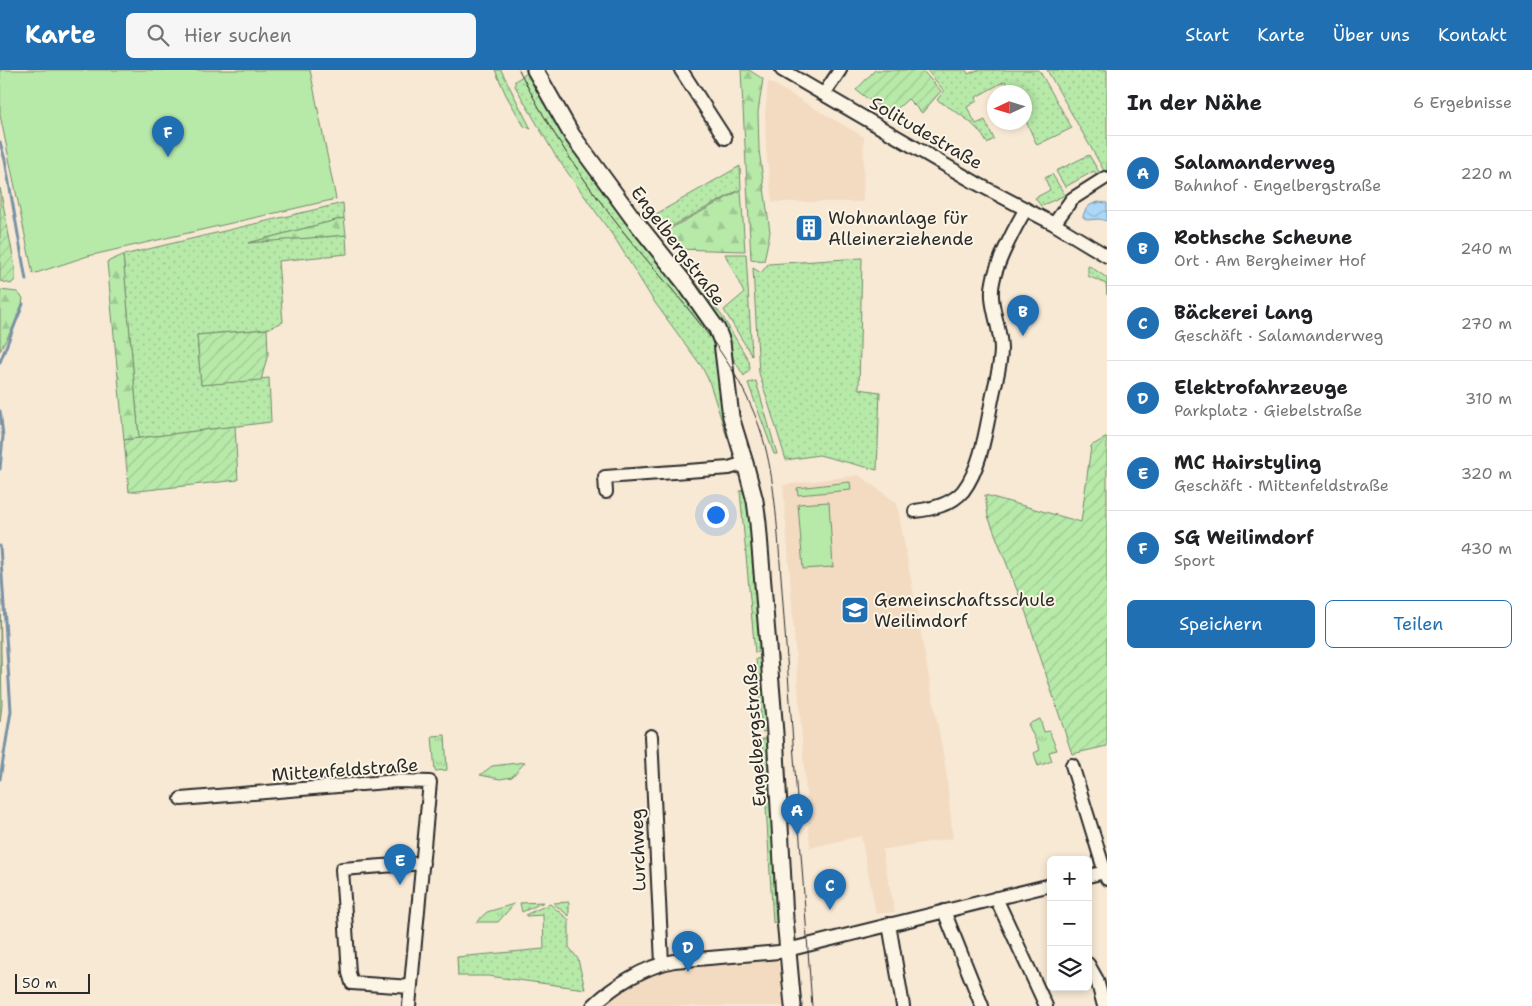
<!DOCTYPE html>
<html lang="de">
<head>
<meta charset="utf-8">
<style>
	body { margin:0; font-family:"Shantell Sans",sans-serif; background:#f6f6f6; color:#202124 }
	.controls { position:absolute; right:15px; bottom:15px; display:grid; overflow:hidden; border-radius:8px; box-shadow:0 2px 8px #0003 }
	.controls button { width:45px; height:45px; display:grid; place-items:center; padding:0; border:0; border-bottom:1px solid #e0e0e0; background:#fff; color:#202124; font:25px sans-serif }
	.compass { position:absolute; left:987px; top:15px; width:45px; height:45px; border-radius:50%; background:#fff; box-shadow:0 2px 8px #0003; rotate:266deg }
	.scale { position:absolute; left:15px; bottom:12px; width:75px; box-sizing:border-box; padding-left:5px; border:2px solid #2b2b2b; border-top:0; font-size:14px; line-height:18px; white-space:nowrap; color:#2b2b2b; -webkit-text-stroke:4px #fcf5e5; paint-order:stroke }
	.you { position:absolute; left:715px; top:444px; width:18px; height:18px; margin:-12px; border:4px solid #fff; border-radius:50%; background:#1a73e8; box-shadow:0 0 0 8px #1a73e833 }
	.badge { display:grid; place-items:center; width:32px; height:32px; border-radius:50%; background:#1f6fb2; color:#fff; font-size:16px; font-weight:700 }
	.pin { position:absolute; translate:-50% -41px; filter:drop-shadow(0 1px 2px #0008) }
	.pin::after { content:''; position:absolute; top:26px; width:18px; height:15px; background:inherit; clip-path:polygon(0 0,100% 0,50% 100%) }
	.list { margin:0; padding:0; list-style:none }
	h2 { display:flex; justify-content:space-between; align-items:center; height:65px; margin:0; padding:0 20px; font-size:21px }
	h2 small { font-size:16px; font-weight:400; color:#757577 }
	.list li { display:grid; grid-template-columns:32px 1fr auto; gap:15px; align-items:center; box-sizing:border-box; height:75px; padding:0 20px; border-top:1px solid #e0e0e0 }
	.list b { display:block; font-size:19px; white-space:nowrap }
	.list p { margin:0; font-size:16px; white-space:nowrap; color:#757577 }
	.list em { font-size:16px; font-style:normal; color:#757577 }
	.actions { display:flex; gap:10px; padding:15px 20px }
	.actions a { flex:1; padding:11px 0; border:1px solid #1f6fb2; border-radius:8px; text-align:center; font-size:18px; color:#1f6fb2 }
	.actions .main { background:#1f6fb2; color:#fff }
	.icon { flex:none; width:28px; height:28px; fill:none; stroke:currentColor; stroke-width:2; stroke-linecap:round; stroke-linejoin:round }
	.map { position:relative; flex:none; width:1107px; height:936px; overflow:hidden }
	header { display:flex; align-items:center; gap:30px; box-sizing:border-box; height:70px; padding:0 25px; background:#1f6fb2; color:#fff }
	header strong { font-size:24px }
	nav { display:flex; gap:28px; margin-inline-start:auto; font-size:18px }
	.search { width:350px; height:45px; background:#f6f6f6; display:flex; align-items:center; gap:12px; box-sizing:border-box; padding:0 18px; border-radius:8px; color:#757577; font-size:19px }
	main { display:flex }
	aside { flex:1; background:#fff }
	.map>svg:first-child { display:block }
	.built { fill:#f3dbc2 }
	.grass { fill:url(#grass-dots); stroke:#718a6a }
	.forest { fill:url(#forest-firs); stroke:#718a6a }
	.park { fill:url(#park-tufts); stroke:#718a6a }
	.garden { fill:url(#garden-furrows); stroke:#718a6a }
	.pitch { fill:#b7e9a9; stroke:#718a6a }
	.water { fill:url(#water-waves); stroke:#7892a5 }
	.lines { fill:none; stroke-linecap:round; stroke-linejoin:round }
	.stream { stroke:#7892a5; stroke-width:3 }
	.minor-casing { stroke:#2b2b2b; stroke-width:16 }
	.major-casing { stroke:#2b2b2b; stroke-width:19 }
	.minor { stroke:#fcf5e5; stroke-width:12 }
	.major { stroke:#fcf5e5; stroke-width:15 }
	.tram { stroke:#2b2b2b; stroke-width:1 }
	.labels { text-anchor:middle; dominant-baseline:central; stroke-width:4; stroke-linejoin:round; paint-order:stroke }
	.street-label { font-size:18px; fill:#2b2b2b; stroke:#fcf5e5 }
	.poi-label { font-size:18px; fill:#2b2b2b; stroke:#fcf5e5; text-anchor:start }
</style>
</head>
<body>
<header>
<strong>Karte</strong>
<div class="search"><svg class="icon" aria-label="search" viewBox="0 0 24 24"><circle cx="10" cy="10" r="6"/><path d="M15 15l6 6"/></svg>Hier suchen</div>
<nav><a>Start</a><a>Karte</a><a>Über uns</a><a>Kontakt</a></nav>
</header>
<main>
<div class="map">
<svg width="1107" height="936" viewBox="0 0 1107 936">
	<defs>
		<pattern id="grass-dots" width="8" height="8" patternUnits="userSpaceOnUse" patternTransform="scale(1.25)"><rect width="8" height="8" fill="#b7e9a9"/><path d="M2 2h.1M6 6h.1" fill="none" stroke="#9ec892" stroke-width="1.8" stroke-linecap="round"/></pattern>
		<pattern id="forest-firs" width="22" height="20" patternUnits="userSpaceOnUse" patternTransform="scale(1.25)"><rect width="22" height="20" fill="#b7e9a9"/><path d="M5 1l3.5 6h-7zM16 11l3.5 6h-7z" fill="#9ec892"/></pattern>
		<pattern id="park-tufts" width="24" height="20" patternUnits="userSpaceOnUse" patternTransform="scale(1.25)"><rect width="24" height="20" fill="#b7e9a9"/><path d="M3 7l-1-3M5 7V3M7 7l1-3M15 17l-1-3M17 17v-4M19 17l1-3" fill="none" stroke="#9ec892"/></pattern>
		<pattern id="garden-furrows" width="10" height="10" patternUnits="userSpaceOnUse" patternTransform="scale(1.25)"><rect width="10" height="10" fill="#b7e9a9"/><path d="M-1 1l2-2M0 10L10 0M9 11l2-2" fill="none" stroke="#9ec892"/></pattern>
		<pattern id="water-waves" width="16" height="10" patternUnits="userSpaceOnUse" patternTransform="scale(1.25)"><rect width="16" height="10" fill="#acd7f7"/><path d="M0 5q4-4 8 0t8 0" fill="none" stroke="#94b9d4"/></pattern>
	</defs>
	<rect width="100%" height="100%" fill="#f8e9d5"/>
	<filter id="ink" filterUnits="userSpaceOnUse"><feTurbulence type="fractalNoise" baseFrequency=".02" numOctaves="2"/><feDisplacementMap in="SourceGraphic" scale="10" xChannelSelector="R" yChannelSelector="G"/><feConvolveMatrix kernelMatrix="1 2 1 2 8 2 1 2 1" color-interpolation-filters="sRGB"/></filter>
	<g filter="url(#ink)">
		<!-- built -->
		<path class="built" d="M768 11 864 67 863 132H772L766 80 765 45Z
			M859 405 897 433 946 700 953 768 882 780 895 842 876 844 861 766 810 778 783 415Z
			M771 888 778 893 780 898 783 936H599L637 909 670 897Z"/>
		<!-- grass -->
		<path class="grass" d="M495 0H501L531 59 524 56 506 25Z
			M525 0H528L697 237 713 264 730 368 727 367 709 311 702 297 653 230 616 170 555 85 515 16V11L527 3Z
			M927 0H966L968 4 978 0H1039L1072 58 1037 75 1025 49 1024 22H1011L1005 11 976 27 977 31 967 37 976 54 985 50 994 69 987 73C977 53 955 41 937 30L944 21Z
			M1047 0H1107V106Z
			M1089 85 1102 107 1099 109 1094 101 1065 117 1056 101Z
			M740 96 741 119 661 162 651 147Z
			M1052 104 1065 125 1041 136 1035 128 1050 120 1045 108Z
			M343 133 344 148 252 172 346 165 347 184 278 191 283 252 267 259 197 265 201 315 269 308 271 352 139 368 123 185Z
			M725 184H746L752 286 724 240 744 223Z
			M862 188 859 319 880 322 877 400 819 385 786 390 759 303 753 198 761 203 768 194Z
			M681 193 722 246 749 291 750 299 744 306 733 288 726 267 679 196Z
			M1088 195 1107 208V225L1106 214 1088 206Z
			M756 311 777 384H774L748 313Z
			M745 420 753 456 763 581 755 583 740 421Z
			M764 588 769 661 762 662 756 589Z
			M762 669H769L778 852 773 853Z
			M544 832 522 842 520 833Z
			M569 832V846L553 833Z
			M550 834 569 850V877L578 889 585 919 488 906H458L457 887 544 879 543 845 526 846 527 844Z"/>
		<!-- forest -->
		<path class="forest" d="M741 0H749L763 9 758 42 759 80 770 162 764 191 751 189Z
			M741 120 745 181 675 179 662 163Z
			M344 148 346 165 248 173Z
			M123 185 139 368 124 370 107 192Z
			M0 220 17 222 23 228 21 242 0 281Z
			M0 525 2 635 0 652Z"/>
		<!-- park -->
		<path class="park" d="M1040 649 1044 662 1049 661 1057 680 1049 682 1052 691 1038 696 1034 683 1040 680 1028 654Z
			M445 665 447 700 435 701 432 666Z
			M525 692 512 707 500 709 480 705 492 696Z
			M514 834 498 852H476L487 842Z"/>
		<!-- garden -->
		<path class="garden" d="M875 0H922L941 21 922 43 908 29 890 45 856 20Z
			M0 118 15 197V210L11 214 0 211Z
			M267 259 268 284 261 310 201 315 197 265Z
			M235 356 238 410 129 422 124 370Z
			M1107 367V676L1072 684 1026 543 988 446 985 425 1081 452 1091 376Z"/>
		<!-- pitch -->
		<path class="pitch" d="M0 0H310L336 129 88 186 33 204 0 45Z
			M850 412 851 420 798 425 797 418Z
			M829 432 833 497 803 499 798 434Z"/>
		<!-- water -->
		<path class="water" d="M1099 132 1107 133V151L1099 149 1087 150 1083 147C1084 139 1090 133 1099 132Z"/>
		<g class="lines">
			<!-- stream -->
			<path class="stream" d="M0 72 5 90 26 210
				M0 292 23 234
				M0 341 3 366 0 399
				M0 476 11 641 0 709"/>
			<defs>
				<path id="minor" d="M681 0 725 68
					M782 0 976 113 1054 154 1107 186
					M824 24 840 0
					M1054 154 1072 129 1105 108
					M606 422 605 407 729 398 745 393
					M915 441C932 439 951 435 963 421 983 395 987 351 994 320 997 307 1001 293 1001 279 1001 257 988 234 993 212 996 194 1016 155 1026 139
					M651 666 662 893
					M1072 695 1107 809
					M181 729 398 711 430 712 409 936
					M1088 806 1105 802
					M996 828 1046 936
					M944 841 982 936
					M889 854 903 936
					M1088 894 1097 910 1104 936
					M411 917 352 913 349 903 342 799 423 793
					M593 936C614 915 644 897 674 891L779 882 1051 815"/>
				<path id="major" d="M535 0 572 65 632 147 684 212 717 259 722 272 731 347 745 393 755 431 758 453 775 663 785 849 793 936"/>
			</defs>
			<!-- minor casing -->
			<use href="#minor" class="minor-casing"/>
			<!-- major casing -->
			<use href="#major" class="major-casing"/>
			<!-- minor -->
			<use href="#minor" class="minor"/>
			<!-- major -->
			<use href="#major" class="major"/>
			<!-- tram -->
			<path class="tram" d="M519 0C548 58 585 114 626 165 670 219 723 272 751 336 770 377 774 421 778 465L812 936"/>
		</g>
	</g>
	<!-- icons -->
	<defs>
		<symbol id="building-square" viewBox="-11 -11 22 22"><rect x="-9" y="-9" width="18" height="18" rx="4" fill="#1f6fb2" stroke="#fcf5e5"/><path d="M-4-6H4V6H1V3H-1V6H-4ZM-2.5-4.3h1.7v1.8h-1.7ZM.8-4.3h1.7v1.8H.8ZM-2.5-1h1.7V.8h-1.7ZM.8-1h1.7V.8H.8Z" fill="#fff"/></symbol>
		<symbol id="school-square" viewBox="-11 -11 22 22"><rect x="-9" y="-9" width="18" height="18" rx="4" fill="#1f6fb2" stroke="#fcf5e5"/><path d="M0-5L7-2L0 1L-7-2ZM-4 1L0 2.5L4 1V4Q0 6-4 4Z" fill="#fff"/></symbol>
	</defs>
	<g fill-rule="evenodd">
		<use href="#building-square" x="793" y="142" width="32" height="32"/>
		<use href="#school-square" x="839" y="524" width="32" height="32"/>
	</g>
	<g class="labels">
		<!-- street labels -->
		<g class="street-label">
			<text transform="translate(926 63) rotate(30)">Solitudestraße</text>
			<text transform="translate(678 176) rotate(53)">Engelbergstraße</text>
			<text transform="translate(755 665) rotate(-94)">Engelbergstraße</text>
			<text transform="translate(345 700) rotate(-4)">Mittenfeldstraße</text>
			<text transform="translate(638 780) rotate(-92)">Lurchweg</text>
		</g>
		<!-- poi labels -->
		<g class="poi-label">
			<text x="828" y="148">Wohnanlage für<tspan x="828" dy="21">Alleinerziehende</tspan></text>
			<text x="874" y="530">Gemeinschaftsschule<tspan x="874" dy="21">Weilimdorf</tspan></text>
		</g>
	</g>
</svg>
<div class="controls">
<button>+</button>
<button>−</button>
<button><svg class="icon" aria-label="layers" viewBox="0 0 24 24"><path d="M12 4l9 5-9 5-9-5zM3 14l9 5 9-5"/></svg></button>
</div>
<svg class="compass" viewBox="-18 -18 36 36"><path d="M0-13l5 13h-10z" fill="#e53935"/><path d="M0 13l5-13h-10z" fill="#757577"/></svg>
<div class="scale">50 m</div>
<div class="you"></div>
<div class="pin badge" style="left:797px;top:765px">A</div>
<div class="pin badge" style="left:1023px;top:266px">B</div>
<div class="pin badge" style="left:830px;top:840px">C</div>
<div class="pin badge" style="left:688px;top:902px">D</div>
<div class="pin badge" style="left:400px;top:815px">E</div>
<div class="pin badge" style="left:168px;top:87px">F</div>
</div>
<aside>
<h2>In der Nähe<small>6 Ergebnisse</small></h2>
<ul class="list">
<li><span class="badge">A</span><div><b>Salamanderweg</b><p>Bahnhof · Engelbergstraße</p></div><em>220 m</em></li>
<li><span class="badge">B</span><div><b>Rothsche Scheune</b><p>Ort · Am Bergheimer Hof</p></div><em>240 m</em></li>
<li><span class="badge">C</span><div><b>Bäckerei Lang</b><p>Geschäft · Salamanderweg</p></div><em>270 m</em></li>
<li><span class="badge">D</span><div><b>Elektrofahrzeuge</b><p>Parkplatz · Giebelstraße</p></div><em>310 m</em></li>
<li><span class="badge">E</span><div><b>MC Hairstyling</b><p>Geschäft · Mittenfeldstraße</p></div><em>320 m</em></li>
<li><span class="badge">F</span><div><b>SG Weilimdorf</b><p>Sport</p></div><em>430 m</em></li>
</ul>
<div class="actions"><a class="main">Speichern</a><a>Teilen</a></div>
</aside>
</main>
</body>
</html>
